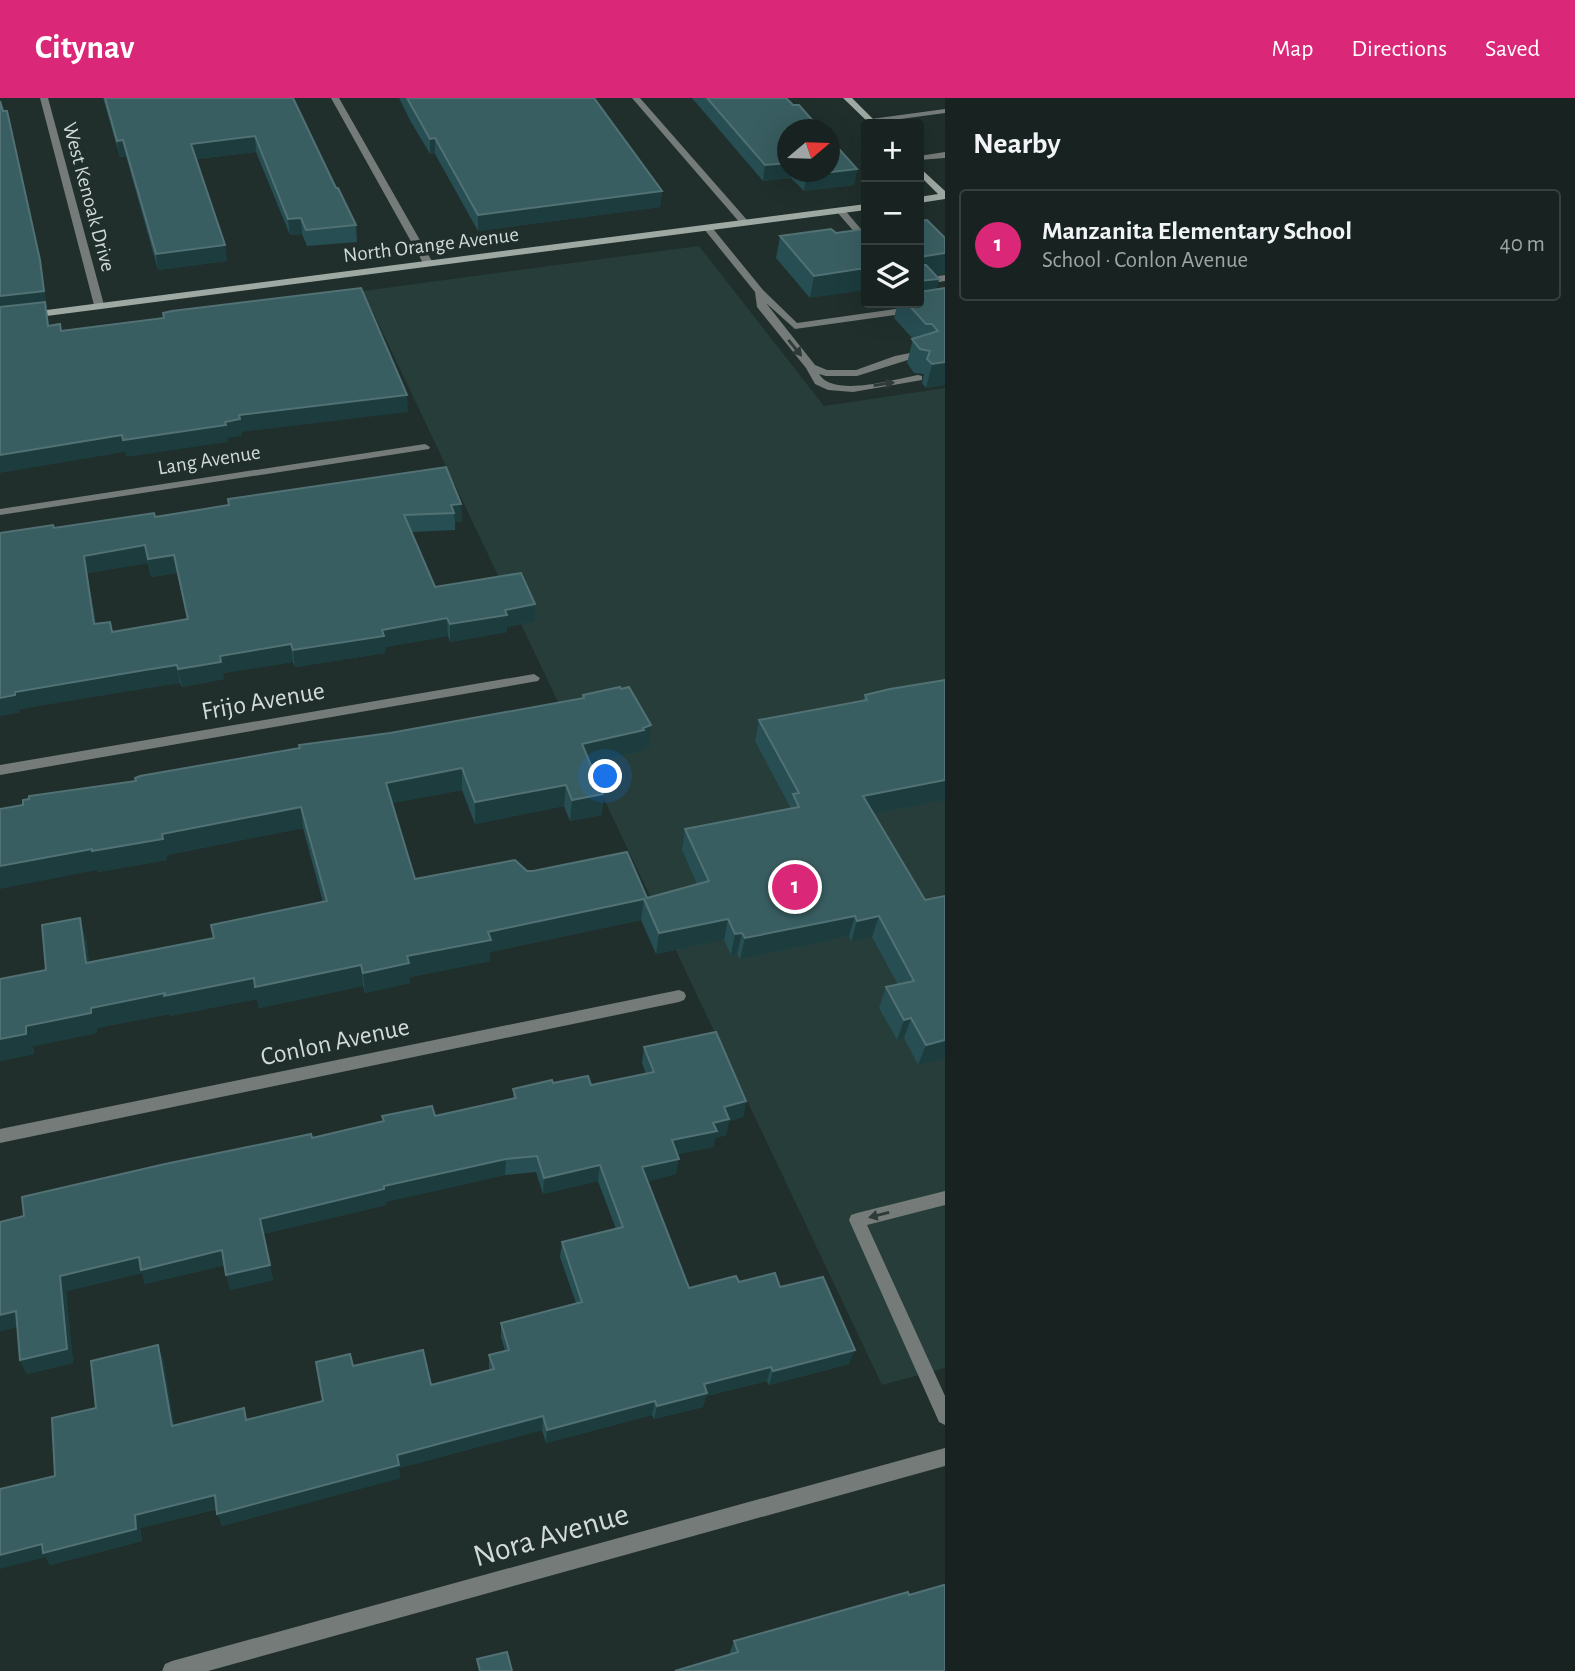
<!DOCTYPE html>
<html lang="en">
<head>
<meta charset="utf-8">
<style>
	body { margin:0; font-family:"Alegreya Sans",sans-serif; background:#212b2a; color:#f1f3f6 }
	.controls { position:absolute; right:21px; top:21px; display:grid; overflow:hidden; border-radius:7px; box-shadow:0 7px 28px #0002 }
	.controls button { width:63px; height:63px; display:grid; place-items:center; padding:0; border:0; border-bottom:2px solid #36403f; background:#182321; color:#f1f3f6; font:35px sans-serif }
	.compass { position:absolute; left:777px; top:21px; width:63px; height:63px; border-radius:50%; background:#182321; box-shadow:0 7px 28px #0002; rotate:71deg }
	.you { position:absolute; left:606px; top:679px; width:24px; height:24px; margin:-18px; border:5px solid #fff; border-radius:50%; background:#1a73e8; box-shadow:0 0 0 10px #1a73e833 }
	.badge { display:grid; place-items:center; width:46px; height:46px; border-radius:50%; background:#db2777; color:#fff; font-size:23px; font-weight:700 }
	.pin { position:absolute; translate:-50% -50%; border:4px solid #fff; box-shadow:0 2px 7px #0006 }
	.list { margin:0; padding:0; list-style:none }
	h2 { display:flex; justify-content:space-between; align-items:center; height:91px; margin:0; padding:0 28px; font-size:30px }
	h2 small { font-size:23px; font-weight:400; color:#9fa4a5 }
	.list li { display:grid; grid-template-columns:46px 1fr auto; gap:21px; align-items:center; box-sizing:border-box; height:112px; margin:0 14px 14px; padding:0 14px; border:2px solid #36403f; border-radius:7px }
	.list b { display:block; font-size:26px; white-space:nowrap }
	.list p { margin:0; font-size:23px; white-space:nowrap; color:#9fa4a5 }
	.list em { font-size:23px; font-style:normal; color:#9fa4a5 }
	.icon { flex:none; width:38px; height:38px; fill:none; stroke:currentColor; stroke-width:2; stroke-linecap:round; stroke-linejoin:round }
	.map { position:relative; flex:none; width:945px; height:1573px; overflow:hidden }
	header { display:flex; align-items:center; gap:42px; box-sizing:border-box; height:98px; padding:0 35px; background:#db2777; color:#fff }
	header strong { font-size:33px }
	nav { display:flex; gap:38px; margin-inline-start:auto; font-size:24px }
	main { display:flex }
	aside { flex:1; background:#182321 }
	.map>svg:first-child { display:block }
	.built { fill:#263d39 }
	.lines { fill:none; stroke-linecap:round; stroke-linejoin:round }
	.lane { fill:#757b78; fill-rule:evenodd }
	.street { fill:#757b78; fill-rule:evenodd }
	.secondary { fill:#9fa9a3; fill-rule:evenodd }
	.wall { fill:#274e53; fill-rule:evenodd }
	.shaded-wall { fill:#1c3c3d }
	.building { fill:#395e61; stroke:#517174; stroke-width:2; fill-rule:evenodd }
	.oneway { fill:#2d3a37 }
	.labels { text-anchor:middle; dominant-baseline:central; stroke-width:7; stroke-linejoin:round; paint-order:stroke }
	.far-street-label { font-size:21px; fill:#d1dad8; stroke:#202f2c }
	.street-label { font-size:26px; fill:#d1dad8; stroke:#202f2c }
	.near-street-label { font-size:32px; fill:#d1dad8; stroke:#202f2c }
</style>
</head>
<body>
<header>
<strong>Citynav</strong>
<nav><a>Map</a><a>Directions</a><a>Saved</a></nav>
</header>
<main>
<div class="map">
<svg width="945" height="1573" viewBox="0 0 945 1573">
	<rect width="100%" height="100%" fill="#202f2c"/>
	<!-- built -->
	<path class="built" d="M699 148 824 308 945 290V1270L882 1287 363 193Z"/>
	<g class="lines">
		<!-- lane -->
		<path class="lane" d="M945 11V15L871 25 867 23 871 21Z
			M945 54V60L919 62V58Z
			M837 110H843L866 137V145L863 144 837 114Z
			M704 127H710L763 192 797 225 945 204V210L795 231 766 205 815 267 827 272H856L895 258 925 252 930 255 857 278H826L819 276C833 300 895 281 918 277L922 278V282L853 294 828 292 815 286 806 270 757 209 755 194 704 131Z
			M945 177V183L919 187V181Z
			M945 1093V1107L867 1127 945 1298V1327L939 1324 849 1122 851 1117 857 1115Z"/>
		<!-- street -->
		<path class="street" d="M40 0H48L104 207 102 209 94 207Z
			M331 0H339L433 165 431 167 423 165Z
			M632 0H640L747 122V126H741Z
			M425 346 430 349 429 351 0 417V411Z
			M534 576 540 580 538 583 0 677V667Z
			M679 892 684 894 686 898 684 902 679 904 0 1045V1031Z
			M945 1350V1368L208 1573H162L165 1566 172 1563Z"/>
		<!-- secondary -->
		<path class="secondary" d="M843 0H852L878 26H870Z
			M919 69 945 93V101L919 105V99L938 96 919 77Z
			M866 106V112L0 224V218Z"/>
	</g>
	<!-- wall -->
	<path class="wall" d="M103 0H293L336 90 356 127 357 144 307 148 302 136 290 137 256 54 196 61 225 147 227 163 158 172 126 58 120 59Z
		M399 0H594L662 93 660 109 478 133 435 56H430L411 24Z
		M692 0H786L788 74H830L857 71 854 87 804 93 791 80 763 83Z
		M831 131 810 200 776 160 780 138Z
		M945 140V176L936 177 939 181 936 191 945 287 926 290 922 285 924 276 914 275 907 265 913 241 894 220 897 208 885 210 881 205H919Z
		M228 401 461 406 462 423 455 424V432L411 434 435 489 535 523 507 529V534L450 544 448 538 385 549V555L295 569 293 564 223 575 224 581 182 589 180 585 148 589 20 611V614L0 618 54 430 155 419 229 407ZM148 465 151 479 177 475 187 521 112 534 96 526 87 475Z
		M583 597 649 649 642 651V653L590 665 603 696 602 717 570 723 564 708 475 726 462 692 392 705 415 781 527 773 647 800 697 786 682 752 685 731 789 711 790 709 755 643 759 622 863 602 865 597 945 702 874 716 945 961 918 967 904 940 897 942 879 910 886 889 898 887 872 839 851 844 849 838 740 861 737 856 731 857 724 842 656 856 641 822 490 854V863L410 879V885L365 895 363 888 259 910 257 901 169 918V916L97 930V935L33 948 34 956 0 963V881L46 872 86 841 89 864 214 840 323 804 303 730 167 757V762L98 774 97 772 136 683 583 600Z
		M644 949 746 1003 743 1019 729 1023 726 1037 715 1040 713 1049 678 1056 676 1076 648 1083 689 1190 739 1184 780 1189 849 1266 769 1287 767 1283 706 1298 703 1309 654 1321 652 1317 546 1345 542 1332 399 1370 400 1380 222 1428 217 1411 140 1430 142 1443 50 1467 46 1459 55 1378 96 1310 163 1261 174 1328 247 1322 323 1303 353 1268 431 1287 489 1272V1257L505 1253 501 1239V1225L576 1205 560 1159 562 1144 616 1131 598 1083 543 1096 536 1074 505 1077 385 1104 386 1107 263 1136 273 1182 230 1192 225 1167 145 1186 142 1175 66 1193 73 1265 27 1276 20 1262 17 1229 0 1233V1124L24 1118 312 1040 383 1023 382 1018H435L513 1001V991L553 985 591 987 646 976 642 965Z
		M909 1497 731 1556 730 1554 734 1543Z"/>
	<!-- shaded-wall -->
	<path class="shaded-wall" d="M255 38 256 54 193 61 191 46Z
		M435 40V56H430V41Z
		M123 42 126 58 120 59 117 43Z
		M788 65V74H792L791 80 763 83 765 67Z
		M857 71 854 87 804 93 806 77Z
		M662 93 660 109 478 133V117Z
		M301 120 302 136 290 137 288 121Z
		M225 147 227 163 158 172 156 156Z
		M945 155V176L919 180V159Z
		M40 162 43 178 47 209H46L52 244 0 215V198Z
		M866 170V192L810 200 814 178Z
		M939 181 933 203 919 205V183Z
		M886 205H897V208L885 210Z
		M945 264V287L926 290 932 266Z
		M407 297 408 314 242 334V338L227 340 228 344 126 359 125 354 0 375V357L122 337 225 324 239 317Z
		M461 406 462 423 455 424 454 415 451 407Z
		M145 447 148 465 87 475 98 544 94 526 84 458Z
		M174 457 177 475 151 479 148 461Z
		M535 506V523L507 529V534L450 544V526L505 512Z
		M447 520 448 538 385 549V555L295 569 293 552 382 532Z
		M291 546 293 564 223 575 224 581 182 589 178 571 220 558Z
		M177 567 180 585 20 611V614L0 618V600L15 594Z
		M651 627 649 649 642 651V653L581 667 582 646Z
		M462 670V692L387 706 386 685Z
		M945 682V702L858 719 863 698Z
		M566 687 564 708 475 726V704Z
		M603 696 602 717 570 723 572 702Z
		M301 709 303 730 167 757V762L98 774 97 772 0 791V768L162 736Z
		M644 801 641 822 490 854V863L410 879V885L365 895 363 875 407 858 488 834Z
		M855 818 849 838 740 861 745 840Z
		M879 818 872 839 851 844 857 823Z
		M80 820 86 841 92 885 86 865Z
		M728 821 724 842 656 856 659 835Z
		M742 835 737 856 731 857 735 836Z
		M361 867 363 888 259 910 255 889Z
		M254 880 257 901 169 918V916L97 930V935L33 948 34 956 0 963V941L26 928 91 910 165 895Z
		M911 920 904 940 897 942 904 922Z
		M945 942V961L918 967 926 947Z
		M746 1003 743 1019 729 1023 726 1037 715 1040 713 1049 670 1058 672 1042 713 1025 724 1009Z
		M506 1061 505 1077 385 1104 386 1107 263 1136 260 1121 384 1088Z
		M679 1061 676 1076 640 1085 642 1069Z
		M600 1067 598 1083 543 1096 544 1080Z
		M222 1152 225 1167 145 1186 142 1175 66 1193 73 1265 27 1276 20 1262 60 1178 139 1159Z
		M270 1167 273 1182 230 1192 226 1177Z
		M16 1213 22 1228 0 1233V1217Z
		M158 1247 163 1261 177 1342 172 1328Z
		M855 1252 849 1266 769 1287 773 1273Z
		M771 1269 767 1283 706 1298 703 1309 654 1321 657 1308 704 1286Z
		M655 1303 652 1317 546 1345 547 1332Z
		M543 1318 542 1332 399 1370 400 1380 222 1428 217 1416 397 1357Z
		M215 1397 219 1410 140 1430 142 1443 50 1467 46 1459 0 1471V1457L135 1417Z"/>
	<!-- building -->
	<path class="building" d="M105 0H293L336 90H338L356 127 306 132 301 120 288 121 255 38 191 46 225 147 156 156 123 42 117 43Z
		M407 0H594L662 93 478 117 435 40 430 41Z
		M707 0H786L793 7H799L821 32H788V65L765 67Z
		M0 3 3 13H7L40 162 44 193 0 198Z
		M830 41 857 71 806 77 803 74H830Z
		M927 122 945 140V155L919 159V123Z
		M831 131 836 135 866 131V170L814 178 780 138Z
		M919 159 922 167H926L939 181 919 183Z
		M361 190 407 297 239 317 240 321 225 324 226 327 123 342 122 337 0 357V209L45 204 48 228 60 226 61 233 164 220 163 215 172 213Z
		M945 190V264L932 266 927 261 930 253 920 251 912 241 938 233 932 226H926L907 205H919V194Z
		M446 369 461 406 451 407 454 415 404 417 435 489 521 475 535 506 505 512 507 517 450 526 447 520 382 532 384 538 293 552 291 546 220 558 221 564 178 571 177 567 145 572 15 594V597L0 600V435L53 427 54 430 154 415 155 419 229 407 228 401ZM145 447 148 461 174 457 188 521 112 534 110 524 94 526 84 458Z
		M945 582V682L863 698 925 802 945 798V942L926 947 911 920 904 922 886 889 914 883 879 818 857 823 855 818 745 840 742 835 735 836 728 821 659 835 644 801 488 834 491 842 407 858 409 865 363 875 361 867 255 889 254 880 164 898 165 895 91 910V915L26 928V936L0 941V881L46 872 42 827 80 820 86 865 214 840 211 827 327 803 301 709 162 736 163 741 92 753V751L0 768V711L23 707V702L29 701V698L136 683 135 680 140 678 300 650 299 647 390 635 584 600 583 597 620 589 621 591 629 589 651 627 643 630 644 632 582 646 603 696 572 702 566 687 475 704 462 670 386 685 415 781 515 762 527 773H533L627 754 647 800 709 783 685 731 799 709 793 696 799 695 759 622 867 602 865 597 890 591Z
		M716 934 746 1003 724 1009 729 1021 713 1025 717 1033 672 1042 679 1061 642 1069 689 1190 736 1178 739 1184 775 1175 780 1189 823 1179 855 1252 773 1273 771 1269 704 1286 707 1295 657 1308 655 1303 547 1332 543 1318 397 1357 399 1367 217 1416 215 1397 135 1417 136 1431 43 1455 42 1446 0 1457V1391L55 1378 52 1320 96 1310 91 1263 158 1247 172 1328 244 1310 246 1322 323 1303 316 1264 350 1256 353 1268 423 1252 431 1287 494 1271 489 1257 509 1252 501 1225 582 1204 562 1144 623 1129 600 1067 544 1080 537 1058 506 1061 384 1088V1091L260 1121 270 1167 226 1177 222 1152 141 1172 139 1159 60 1178 67 1251 20 1262 16 1213 0 1217V1124L24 1118 22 1099 165 1066 311 1036 312 1040 384 1023 382 1018 432 1008 435 1018 516 1000 513 991 552 982 553 985 588 978 591 987 654 974 644 949Z
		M944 1487 945 1489V1573H675L738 1554 734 1543 908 1494 909 1497Z
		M507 1554 512 1573H480L477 1561Z"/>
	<!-- one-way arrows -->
	<defs><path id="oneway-solid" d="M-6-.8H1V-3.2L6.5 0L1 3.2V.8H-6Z" transform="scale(1.75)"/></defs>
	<g class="oneway">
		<use href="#oneway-solid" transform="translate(795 250) rotate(51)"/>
		<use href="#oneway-solid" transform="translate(884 286) rotate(-9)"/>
		<use href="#oneway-solid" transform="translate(879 1117) rotate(166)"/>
	</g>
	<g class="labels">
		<!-- far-street labels -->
		<g class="far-street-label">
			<text transform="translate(89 99) rotate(75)">West Kenoak Drive</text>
			<text transform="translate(431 147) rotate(-7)">North Orange Avenue</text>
			<text transform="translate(209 362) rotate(-9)">Lang Avenue</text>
		</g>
		<!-- street labels -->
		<g class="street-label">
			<text transform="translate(263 603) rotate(-10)">Frijo Avenue</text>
			<text transform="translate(335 944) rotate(-12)">Conlon Avenue</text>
		</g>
		<!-- near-street labels -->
		<g class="near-street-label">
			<text transform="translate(551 1437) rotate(-16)">Nora Avenue</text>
		</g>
	</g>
</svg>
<div class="controls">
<button>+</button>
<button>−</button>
<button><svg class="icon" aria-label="layers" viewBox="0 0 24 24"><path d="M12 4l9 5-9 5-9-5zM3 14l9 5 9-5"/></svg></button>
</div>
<svg class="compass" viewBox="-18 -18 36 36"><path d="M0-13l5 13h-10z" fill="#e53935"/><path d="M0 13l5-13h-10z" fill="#9fa4a5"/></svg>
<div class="you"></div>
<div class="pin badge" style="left:795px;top:789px">1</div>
</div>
<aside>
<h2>Nearby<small></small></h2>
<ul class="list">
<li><span class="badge">1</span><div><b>Manzanita Elementary School</b><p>School · Conlon Avenue</p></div><em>40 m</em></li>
</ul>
</aside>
</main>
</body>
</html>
